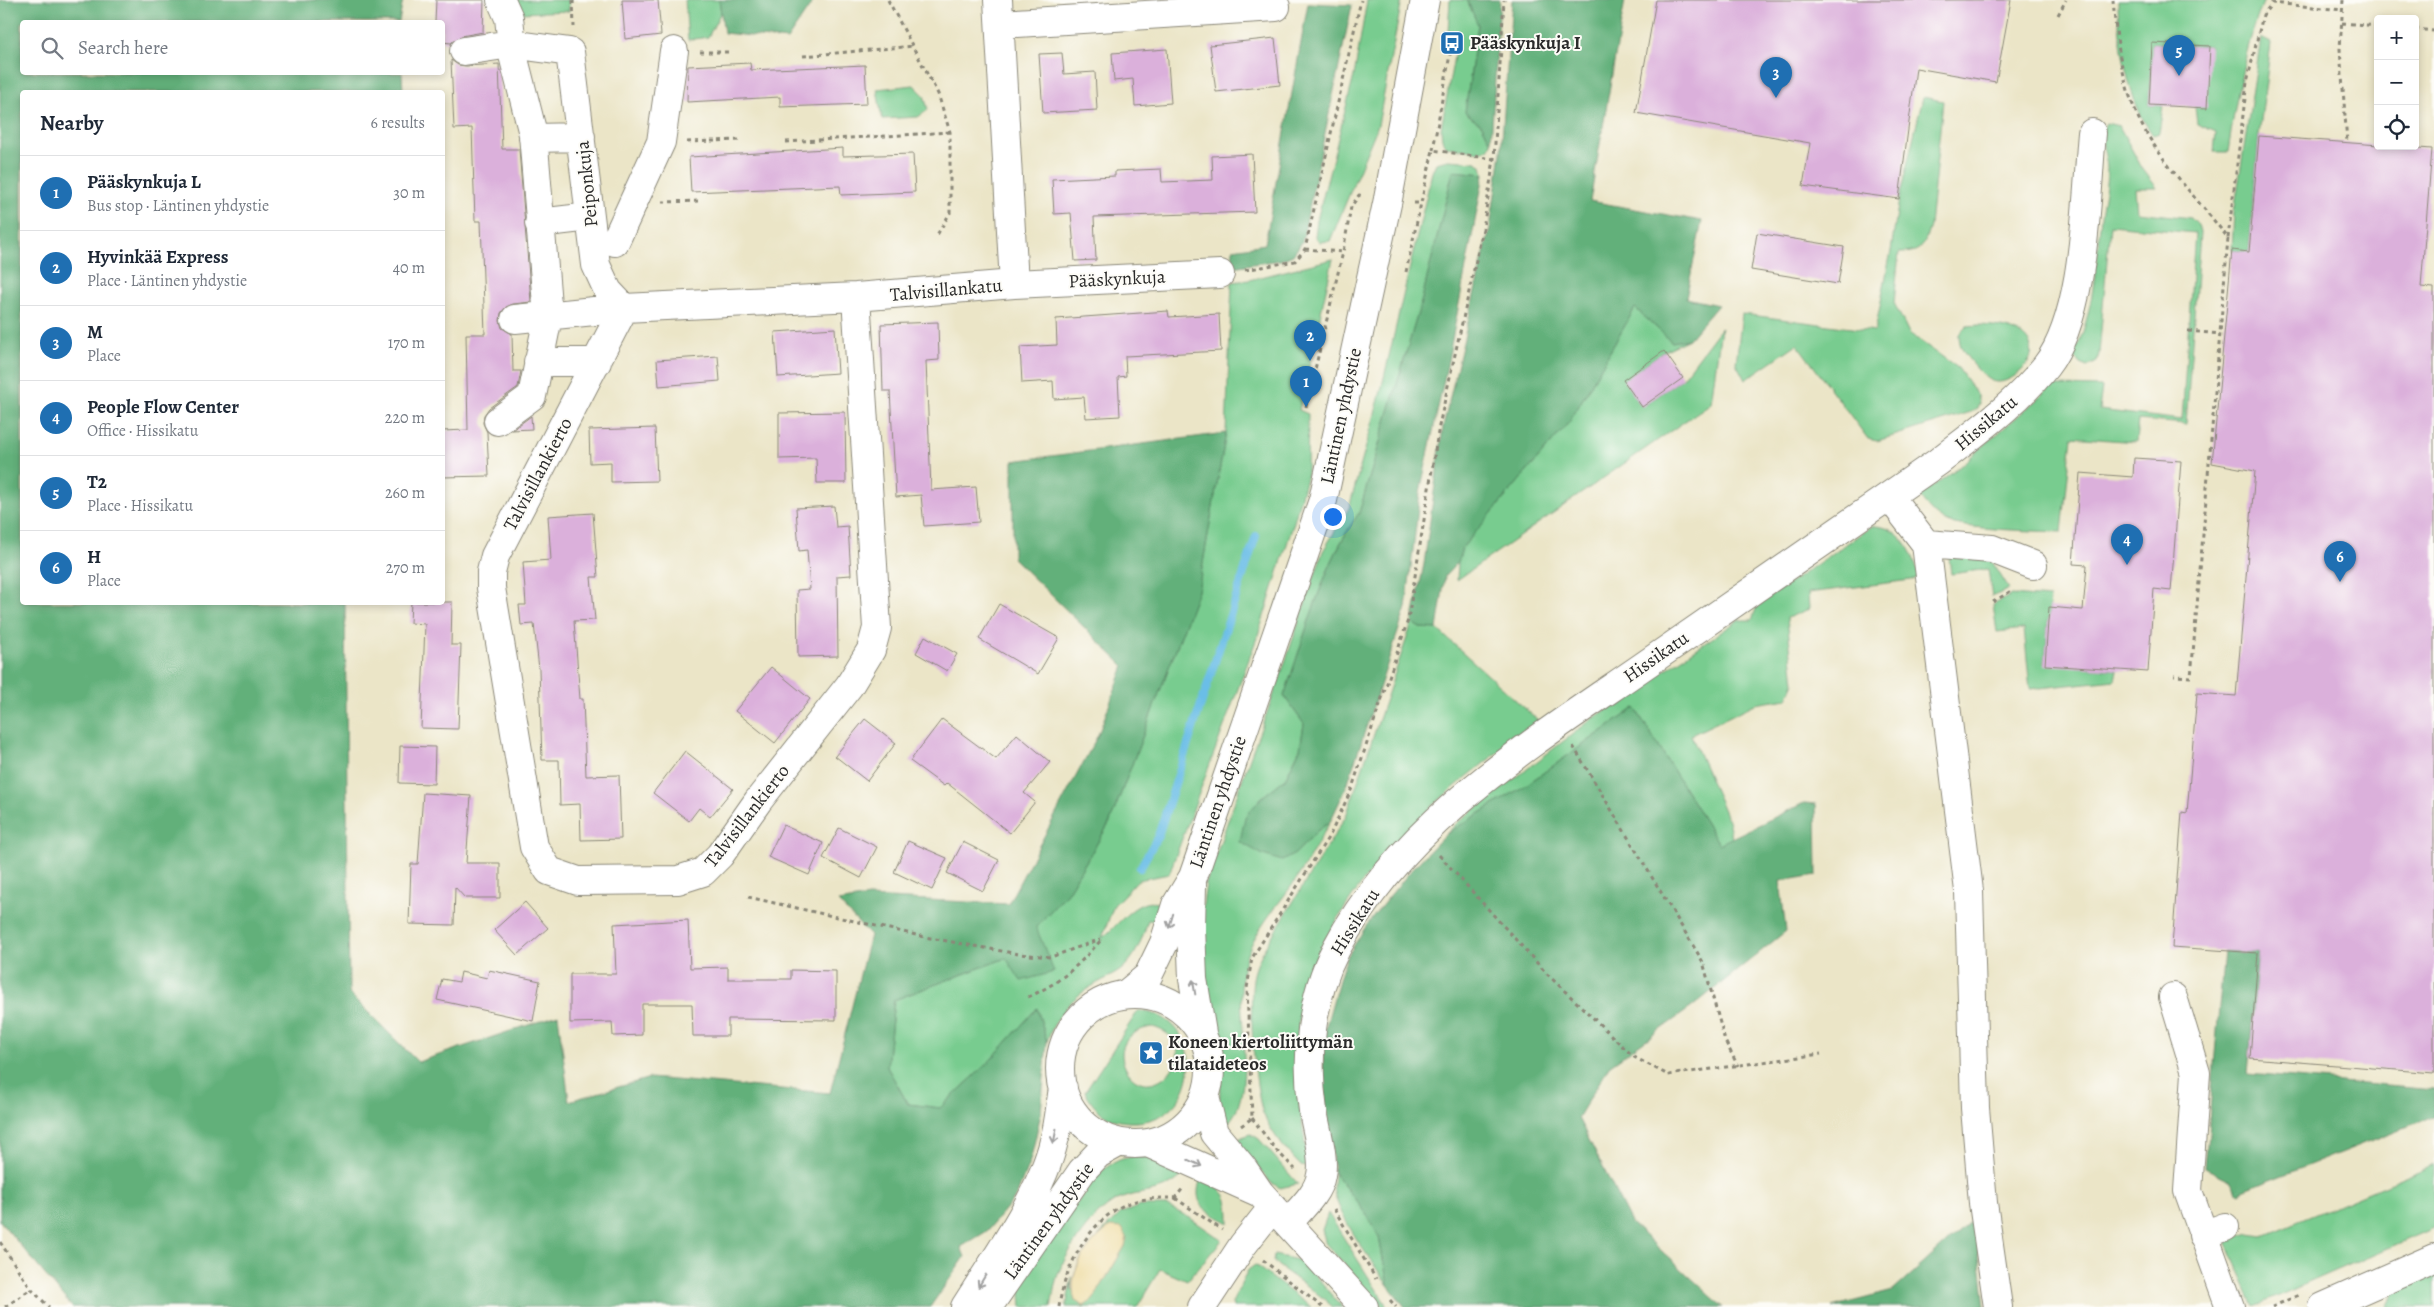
<!DOCTYPE html>
<html lang="en">
<head>
<meta charset="utf-8">
<style>
	body { margin:0; font-family:Alegreya,serif; background:#f2f2f3; color:#1f2937 }
	.controls { position:absolute; right:15px; top:15px; display:grid; overflow:hidden; border-radius:5px; box-shadow:0 2px 8px #0003 }
	.controls button { width:45px; height:45px; display:grid; place-items:center; padding:0; border:0; border-bottom:1px solid #e0e1e3; background:#fff; color:#1f2937; font:25px sans-serif }
	.you { position:absolute; left:1332px; top:516px; width:18px; height:18px; margin:-12px; border:4px solid #fff; border-radius:50%; background:#1a73e8; box-shadow:0 0 0 8px #1a73e833 }
	.badge { display:grid; place-items:center; width:32px; height:32px; border-radius:50%; background:#1f6fb2; color:#fff; font-size:16px; font-weight:700 }
	.pin { position:absolute; translate:-50% -41px; filter:drop-shadow(0 1px 2px #0008) }
	.pin::after { content:''; position:absolute; top:26px; width:18px; height:15px; background:inherit; clip-path:polygon(0 0,100% 0,50% 100%) }
	.list { margin:0; padding:0; list-style:none }
	h2 { display:flex; justify-content:space-between; align-items:center; height:65px; margin:0; padding:0 20px; font-size:21px }
	h2 small { font-size:16px; font-weight:400; color:#747a83 }
	.list li { display:grid; grid-template-columns:32px 1fr auto; gap:15px; align-items:center; box-sizing:border-box; height:75px; padding:0 20px; border-top:1px solid #e0e1e3 }
	.list b { display:block; font-size:19px; white-space:nowrap }
	.list p { margin:0; font-size:16px; white-space:nowrap; color:#747a83 }
	.list em { font-size:16px; font-style:normal; color:#747a83 }
	.icon { flex:none; width:28px; height:28px; fill:none; stroke:currentColor; stroke-width:2; stroke-linecap:round; stroke-linejoin:round }
	.map { position:relative; flex:none; width:2434px; height:1307px; overflow:hidden }
	.search { position:absolute; background:#fff; box-shadow:0 2px 8px #0003; left:20px; top:20px; width:425px; height:55px; display:flex; align-items:center; gap:12px; box-sizing:border-box; padding:0 18px; border-radius:5px; color:#747a83; font-size:19px }
	.panel { position:absolute; background:#fff; box-shadow:0 2px 8px #0003; left:20px; top:90px; width:425px; height:515px; border-radius:5px }
	.map>svg:first-child { display:block }
	.green { fill:#78cc8f; stroke:#527c5d; fill-rule:evenodd }
	.forest { fill:#62b07a; stroke:#466e52 }
	.sand { fill:#eeda9e; stroke:#8c8264 }
	.lines { fill:none; stroke-linecap:round; stroke-linejoin:round }
	.stream { stroke:#6bbee7; stroke-width:8 }
	.building { fill:#dbb0db }
	.minor-casing { stroke:#8b8879; stroke-width:30 }
	.major-casing { stroke:#8b8879; stroke-width:30 }
	.path { stroke:#8b8879; stroke-width:3; stroke-dasharray:4 4; stroke-linecap:butt }
	.minor { stroke:#fff; stroke-width:28 }
	.major { stroke:#fff; stroke-width:28 }
	.oneway { stroke:#a0a0a0 }
	.labels { text-anchor:middle; dominant-baseline:central; stroke-width:4; stroke-linejoin:round; paint-order:stroke }
	.poi-label { font-size:19px; font-weight:bold; fill:#2b2b2b; stroke:#fdfcf7; text-anchor:start }
	.street-label { font-size:19px; fill:#2b2b2b; stroke:#fdfcf7 }
</style>
</head>
<body>
<div class="map">
<svg width="2434" height="1307" viewBox="0 0 2434 1307">
	<rect width="100%" height="100%" fill="#fdfcf7"/>
	<filter id="ink" filterUnits="userSpaceOnUse"><feTurbulence type="fractalNoise" baseFrequency=".02" numOctaves="2"/><feDisplacementMap in="SourceGraphic" scale="10" xChannelSelector="R" yChannelSelector="G"/><feConvolveMatrix kernelMatrix="1 2 1 2 8 2 1 2 1" color-interpolation-filters="sRGB"/></filter>
	<filter id="wash" filterUnits="userSpaceOnUse"><feTurbulence type="fractalNoise" baseFrequency=".0096" numOctaves="4" result="noise"/><feDisplacementMap in="SourceGraphic" scale="20" xChannelSelector="R" yChannelSelector="G"/><feGaussianBlur stdDeviation="1.12" result="paint"/><feColorMatrix in="noise" values="0 0 0 0 0 0 0 0 0 0 0 0 0 0 0 0 0 1.4 0 .05"/><feComposite in="paint" operator="in"/></filter>
	<g filter="url(#wash)">
		<rect width="100%" height="100%" fill="#ebe5c7"/>
		<!-- green -->
		<path class="green" d="M506 0H569V11L520 13Z
			M685 0H719L721 12 708 37 688 40Z
			M1367 0H1402L1378 125 1330 241 1320 242 1315 237 1317 220 1354 76Z
			M1450 0H1467L1478 24 1465 112 1482 125 1491 143 1488 149 1480 152 1447 147 1442 139 1441 129 1458 34 1448 32Z
			M2118 0H2264C2244 49 2236 100 2228 152H2214L2216 132 2197 124 2195 107 2210 46 2152 43 2149 105 2163 106 2159 133 2153 135C2128 103 2118 41 2118 0Z
			M2261 38 2271 43 2259 136 2249 252 2232 250 2234 212Z
			M914 85 924 95 928 110 918 117 882 119 877 89Z
			M1923 97 1943 101 1930 226C1924 246 1922 253 1899 253L1894 303 1909 333 1958 368 1977 395 1979 403 1977 409 1971 412 1877 441 1868 439 1797 344 1745 380 1736 363 1742 314 1875 331 1891 251 1899 199Z
			M2106 123 2119 126 2142 168 2157 188H2135L2137 212 2191 218 2198 225 2200 233 2186 424 2138 420 2136 442 2072 437 2062 532C2038 531 1961 530 1943 520 1933 515 1926 505 1919 496L1959 467 2049 389 2057 386 2102 387 2099 410 2182 420 2195 233 2110 225 2099 354 2097 362 2087 367 2080 364 2073 356C2094 314 2096 264 2101 217 2103 201 2107 184 2107 168 2106 153 2097 136 2106 123Z
			M1448 160 1476 162 1482 166 1484 174 1453 171 1422 299 1359 513C1324 560 1304 640 1284 696L1304 724 1300 749 1285 779 1261 798 1295 854 1317 831 1330 822C1320 839 1311 856 1301 872 1281 904 1246 936 1242 976 1237 1017 1258 1098 1225 1126L1219 1105 1223 1055 1208 1001 1200 927 1206 883 1252 752 1277 686 1323 551 1349 508 1379 399 1432 172 1436 163Z
			M1333 259 1299 410 1308 414 1307 474 1294 522 1258 635 1169 874 1138 880 1114 905 1102 938C1117 927 1136 897 1157 903L1160 909 1157 921 1148 920C1143 936 1138 952 1127 964 1119 974 1105 978 1094 985 1072 997 1054 1018 1047 1042L1037 1008 988 1063 940 1108 908 1104 887 1067 894 1000 1006 958 1067 893 1110 822 1198 591 1226 433 1232 282 1249 280Z
			M1635 308 1672 342 1689 339 1664 351 1624 380 1642 407 1683 378 1721 328 1711 403 1457 580 1458 562 1462 548 1570 421Z
			M1979 325C1996 326 2022 327 2030 345 2038 361 2012 383 1997 382 1987 382 1979 371 1973 364 1964 354 1959 347 1959 334L1967 326Z
			M1872 526C1901 525 1915 554 1919 579L1808 593 1809 609 1787 618 1794 683 1787 699 1755 704 1691 735 1728 820 1732 838 1719 844 1635 708 1526 785 1446 834 1458 822 1591 720 1739 620H1752L1757 606Z
			M1949 557 1991 560 2009 589 1992 597 1988 569 1951 574Z
			M2011 595 2050 598 2045 664 2117 670 2115 680 2030 689 2024 629 1997 632 1993 605Z
			M1412 623 1420 628 1437 629 1539 721C1458 782 1389 834 1336 922 1319 948 1304 977 1300 1009 1297 1035 1295 1065 1298 1092 1300 1117 1307 1142 1306 1167L1301 1166C1286 1151 1271 1133 1263 1113 1254 1087 1249 1006 1253 979 1255 967 1260 957 1266 946L1346 816Z
			M1138 1011C1210 1015 1205 1125 1130 1122 1107 1121 1095 1111 1085 1092ZM1153 1027C1212 1045 1150 1112 1126 1069 1114 1046 1131 1029 1153 1027Z
			M1251 1134 1259 1139 1298 1184 1280 1188 1270 1182 1235 1142 1242 1137Z
			M1144 1155 1187 1171C1164 1195 1150 1189 1122 1198 1095 1208 1066 1252 1057 1277 1054 1286 1053 1297 1051 1307H1022L1020 1281 1093 1181C1107 1163 1121 1157 1144 1155Z
			M2434 1165V1228L2255 1306 2226 1242 2250 1234 2263 1236Z
			M1334 1173 1366 1213 1379 1237 1388 1285C1372 1262 1340 1219 1334 1192 1332 1186 1334 1179 1334 1173Z
			M1201 1178C1226 1192 1229 1193 1229 1223 1207 1211 1191 1206 1201 1178Z
			M1141 1206H1167L1190 1218 1222 1240 1187 1281 1160 1269 1137 1307H1066L1072 1277 1071 1289 1093 1300 1125 1246 1110 1227 1098 1236 1121 1213Z
			M1328 1213 1387 1306 1383 1307 1326 1244 1322 1230Z
			M1274 1255 1298 1260 1304 1263 1342 1307H1333L1319 1295 1273 1262Z
			M1255 1265 1311 1307H1233L1232 1303 1248 1270Z
			M2434 1274V1307H2387L2395 1292Z"/>
		<!-- forest -->
		<path class="forest" d="M0 0H403L399 22H22V72L402 73 403 92H22V602L345 603 349 993 418 1062 558 1015 569 1101 650 1078 830 1093 870 935 838 902 868 897 1008 904 1098 735 1124 666 1013 558V461L1226 433 1198 591 1110 822 1067 893 1036 927 1054 972 1021 981 1006 958 894 1000 887 1067 908 1104 940 1108 988 1063 1037 1008 1047 1042 1041 1113 1031 1158 1016 1197 987 1231 961 1247 965 1257 930 1307H72L0 1221Z
			M719 0H814L787 40 724 33Z
			M1467 0H1500L1491 143 1482 125 1465 112 1478 25Z
			M1512 0H1625L1590 201 1702 221 1686 298 1718 305 1689 339 1672 342 1635 308 1570 421 1462 548 1458 562 1445 576 1437 629 1420 628 1412 623 1424 564 1443 427 1490 228 1501 153Z
			M1308 3 1352 5 1302 242 1293 255 1281 260 1232 267 1233 249 1265 244Z
			M1453 171 1484 174 1447 366 1420 492 1406 608 1346 788 1330 822 1317 831 1295 854 1282 861 1263 855 1240 842 1245 817 1261 798 1285 779 1300 749 1304 724 1284 696C1304 639 1324 561 1359 513L1422 299Z
			M1635 708 1719 844 1804 803 1816 804 1817 875 1780 881 1786 931 1692 1007 1609 1066 1578 1118 1631 1223 1723 1307H1405L1388 1285 1379 1237 1366 1213 1334 1173 1323 1079V1052L1326 1026 1341 973 1348 955 1366 926 1388 898 1413 868 1446 834 1526 785Z
			M2224 951 2258 953 2248 1074 2434 1090V1116L2238 1193 2230 1180 2205 1168Z
			M1975 1217 1985 1307H1832L1893 1291Z"/>
		<!-- sand -->
		<path class="sand" d="M1110 1227 1122 1228 1127 1237 1125 1246 1093 1300 1084 1306 1075 1301C1066 1272 1088 1243 1110 1227Z"/>
		<g class="lines">
			<!-- stream -->
			<path class="stream" d="M1140 868 1158 836 1256 536"/>
		</g>
		<g id="blocks">
			<!-- building -->
			<path class="building" d="M436 0H484L483 32 461 36 451 43 442 42V22H435Z
				M622 0H658L661 35 625 39Z
				M1656 0H2011L1996 82 1916 68 1899 199 1803 186 1810 143 1636 113Z
				M1275 38 1280 85 1216 92 1210 45Z
				M2152 43 2210 46 2207 108 2149 105Z
				M1167 49 1171 103 1135 106 1133 79 1114 81 1112 53Z
				M1062 53 1064 74 1095 72 1097 110 1043 113 1039 54Z
				M451 60 458 65 466 66 499 64 502 149H519L531 302 513 304 506 307 501 313 500 321 502 328 512 334 513 371H521L518 387 489 408 484 415 483 423 487 432 489 476 442 477V431L468 430 466 334H485L481 221H475L472 128 454 129Z
				M750 63 751 70 865 65 867 104 780 107V97L687 102 688 66Z
				M2259 136 2432 149 2421 287 2434 288V1073L2250 1058 2258 953 2172 947 2182 812 2187 813 2197 693 2236 696 2255 471 2212 463 2232 250 2249 252Z
				M843 148V156L913 154 915 192 841 195 840 186 691 192 689 157Z
				M1252 154 1255 212 1094 217 1096 260 1075 261 1071 213 1054 214 1052 179 1115 176V171L1161 169 1162 182 1213 180 1212 156Z
				M1757 233 1844 247 1838 284 1751 270Z
				M1168 311 1169 317 1219 314 1221 351 1125 356 1126 376 1118 377 1120 416 1086 418 1084 397 1054 399 1053 381 1022 383 1020 347 1057 345 1056 319Z
				M938 322 939 360 926 361 931 490 976 487 979 522 924 526 921 495 896 497 890 391H883L881 324Z
				M835 328 838 373 778 377 775 332Z
				M1664 351 1683 378 1642 407 1623 380Z
				M718 356 720 381 659 386 657 360Z
				M845 412 846 483H817L816 458 779 459V413Z
				M531 416 532 429 512 430Z
				M655 428 657 481 611 482V462L590 463 589 430Z
				M2134 458 2181 461 2171 591 2154 589 2148 672 2045 665 2049 607 2083 610 2087 565 2073 564 2080 473 2133 477Z
				M834 506 836 527 848 526 851 575 837 576 838 656 798 657 797 590 810 589 807 550 799 551 796 508Z
				M593 513 598 577H591L595 620 574 621 580 699H583L586 776 619 775 621 839 581 840 580 804 560 805 559 760H542L539 669 534 624 521 625 519 605H526L523 562 551 560 548 516Z
				M411 602H452L451 645H461L458 729 421 728 425 624 410 623Z
				M999 604 1059 638 1038 674 979 639Z
				M925 636 957 654 947 671 916 653Z
				M771 667 810 699 775 743 735 711Z
				M865 719 896 743 867 781 835 756Z
				M942 719 996 759 1017 734 1050 762 1024 793 1035 802 1010 833 947 783 944 786 910 761Z
				M400 746 435 747 434 784 399 783Z
				M685 751 733 789 710 817 699 808 689 821 653 793Z
				M423 793 471 796 466 863H500V898H465L455 887 454 925 409 924 411 864H418Z
				M783 825 823 843 809 875 768 857Z
				M839 828 877 847 861 878 823 858Z
				M908 841 947 858 932 890 894 872Z
				M963 842 999 860 983 891 947 873Z
				M525 902 548 928 517 955 494 930Z
				M688 920 690 968 728 967V979H791V970L836 971V1020L728 1019V1036H693L692 1004H642V1035L613 1036 612 1022 570 1023V974H616L614 924Z
				M489 970 540 981 533 1021 437 1000 442 979 459 982 461 972 487 978Z"/>
		</g>
	</g>
	<g filter="url(#ink)">
		<use href="#blocks" fill-opacity="0" stroke="#8b8879" stroke-width="1"/>
		<g class="lines">
			<defs>
				<path id="minor" d="M998 0 1014 284
					M1000 24 1276 7
					M464 51 511 44 570 52 596 265 608 291 624 308
					M533 138 581 137
					M539 223 590 217
					M615 242 661 142 674 51
					M624 308 495 556 491 572V588L534 847 549 871 578 881 678 880 703 872 720 855 758 801 849 686 871 650 877 628 856 297
					M515 319 624 308 856 297 1014 284 1220 274
					M538 362H597
					M498 421 532 396 548 317 533 134 513 55 509 18 501 0
					M1889 496 1926 544 1969 891 1975 1108 1983 1203 1998 1307
					M1926 544 1992 549 2033 565
					M2173 997 2196 1073 2188 1191 2230 1307
					M1205 1097 1214 1133 1243 1168 1260 1193 1364 1307
					M1150 1144 1260 1193
					M1288 1223C1300 1209 1318 1194 1321 1175 1325 1158 1316 1129 1313 1111 1305 1058 1311 997 1336 949 1404 819 1539 739 1655 658 1750 593 1844 527 1938 462 1976 432 2016 404 2046 366 2086 315 2086 198 2092 133
					M2203 1235 2225 1227
					M1202 1307 1243 1245 1273 1207
					M2323 1307 2434 1258"/>
				<path id="major" d="M1192 884 1191 927 1193 979 1202 1033
					M1126 994 1148 976 1164 943 1176 905 1193 877 1323 500 1388 199 1425 0
					M1060 1069a75 75 0 1 1 150 0a75 75 0 1 1-150 0Z
					M965 1307C995 1259 1041 1196 1054 1141 1059 1124 1060 1106 1063 1088
					M988 1307 1082 1171 1098 1154 1118 1143"/>
			</defs>
			<!-- minor casing -->
			<use href="#minor" class="minor-casing"/>
			<!-- major casing -->
			<use href="#major" class="major-casing"/>
			<!-- path -->
			<path class="path" d="M573 0 574 27
				M888 0 938 94 950 132V213L937 235
				M2113 0C2117 48 2124 101 2152 142 2174 176 2203 206 2228 238L2191 677 2174 676
				M2343 0 2340 49 2347 142
				M2058 15 2066 0
				M2342 23 2378 26
				M2415 29 2434 31
				M700 52H728
				M803 56 914 46
				M687 142 739 140
				M786 142 950 132
				M1433 150 1452 43
				M662 202 702 201
				M1414 203H1421L1433 150 1494 159
				M2228 238 2247 82 2263 15 2272 3 2343 10
				M1305 249 1343 252 1351 207 1359 195 1363 196
				M1245 270 1295 261 1305 249 1361 0
				M1406 272 1421 203
				M2188 331 2220 334
				M1306 407 1343 252
				M1993 602 2011 591
				M1573 746 1703 962 1725 1041 1738 1066
				M1439 855 1547 974 1634 1057 1668 1075 1821 1054
				M748 897 925 937 1018 954 1051 957 1101 939
				M1028 997C1060 983 1078 966 1101 940
				M1252 1118 1276 1150 1295 1169
				M1241 1126 1252 1118 1247 988 1252 958 1331 833 1352 788 1408 620 1439 426 1483 229 1494 159 1504 0
				M1175 1198 1222 1230
				M1334 1209 1376 1279
				M0 1242 31 1289 49 1307
				M1263 1260 1322 1307
				M1390 1300 1396 1307
				M5 1307 31 1289
				M1059 1307C1064 1268 1090 1218 1129 1203 1143 1198 1160 1198 1175 1198L1184 1187
				M2272 1307 2301 1294"/>
			<!-- minor -->
			<use href="#minor" class="minor"/>
			<!-- major -->
			<use href="#major" class="major"/>
		</g>
		<!-- one-way arrows -->
		<defs><path id="oneway-shaft" d="M-6 0H5M1.5-3L5.5 0L1.5 3" fill="none" stroke-width="1.6" stroke-linecap="round" stroke-linejoin="round" transform="scale(1.25)"/></defs>
		<g class="oneway">
			<use href="#oneway-shaft" transform="translate(1171 921) rotate(107)"/>
			<use href="#oneway-shaft" transform="translate(1194 987) rotate(-100)"/>
			<use href="#oneway-shaft" transform="translate(1055 1136) rotate(101)"/>
			<use href="#oneway-shaft" transform="translate(1195 1163) rotate(25)"/>
			<use href="#oneway-shaft" transform="translate(982 1281) rotate(121)"/>
		</g>
	</g>
	<!-- icons -->
	<defs>
		<symbol id="bus-square" viewBox="-11 -11 22 22"><rect x="-9" y="-9" width="18" height="18" rx="4" fill="#1f6fb2" stroke="#fdfcf7"/><path d="M-5-6H5V4H4V6H2V4H-2V6H-4V4H-5ZM-3.5-4V0h7V-4ZM-3.5 1.2v1.5H-2V1.2ZM2 1.2v1.5H3.5V1.2Z" fill="#fff"/></symbol>
		<symbol id="sight-square" viewBox="-11 -11 22 22"><rect x="-9" y="-9" width="18" height="18" rx="4" fill="#1f6fb2" stroke="#fdfcf7"/><path d="M0-6L1.8-2.2L6-1.7L2.9 1.2L3.7 5.4L0 3.3L-3.7 5.4L-2.9 1.2L-6-1.7L-1.8-2.2Z" fill="#fff"/></symbol>
	</defs>
	<g fill-rule="evenodd">
		<use href="#bus-square" x="1438" y="29" width="28" height="28"/>
		<use href="#sight-square" x="1137" y="1039" width="28" height="28"/>
	</g>
	<g class="labels">
		<!-- poi labels -->
		<g class="poi-label">
			<text x="1470" y="43">Pääskynkuja I</text>
			<text x="1168" y="1042">Koneen kiertoliittymän<tspan x="1168" dy="22">tilataideteos</tspan></text>
		</g>
		<!-- street labels -->
		<g class="street-label">
			<text transform="translate(587 184) rotate(-96)">Peiponkuja</text>
			<text transform="translate(1117 279) rotate(-3)">Pääskynkuja</text>
			<text transform="translate(946 290) rotate(-5)">Talvisillankatu</text>
			<text transform="translate(1341 416) rotate(-78)">Läntinen yhdystie</text>
			<text transform="translate(1986 423) rotate(-40)">Hissikatu</text>
			<text transform="translate(538 474) rotate(-62)">Talvisillankierto</text>
			<text transform="translate(1656 657) rotate(-35)">Hissikatu</text>
			<text transform="translate(1218 802) rotate(-71)">Läntinen yhdystie</text>
			<text transform="translate(747 816) rotate(-52)">Talvisillankierto</text>
			<text transform="translate(1355 922) rotate(-58)">Hissikatu</text>
			<text transform="translate(1049 1221) rotate(-54)">Läntinen yhdystie</text>
		</g>
	</g>
</svg>
<div class="controls">
<button>+</button>
<button>−</button>
<button><svg class="icon" aria-label="locate" viewBox="0 0 24 24"><circle cx="12" cy="12" r="6"/><path d="M12 2v4M12 18v4M2 12h4M18 12h4"/></svg></button>
</div>
<div class="you"></div>
<div class="pin badge" style="left:1306px;top:407px">1</div>
<div class="pin badge" style="left:1310px;top:361px">2</div>
<div class="pin badge" style="left:1776px;top:98px">3</div>
<div class="pin badge" style="left:2127px;top:565px">4</div>
<div class="pin badge" style="left:2179px;top:76px">5</div>
<div class="pin badge" style="left:2340px;top:582px">6</div>
<div class="search"><svg class="icon" aria-label="search" viewBox="0 0 24 24"><circle cx="10" cy="10" r="6"/><path d="M15 15l6 6"/></svg>Search here</div>
<section class="panel">
<h2>Nearby<small>6 results</small></h2>
<ul class="list">
<li><span class="badge">1</span><div><b>Pääskynkuja L</b><p>Bus stop · Läntinen yhdystie</p></div><em>30 m</em></li>
<li><span class="badge">2</span><div><b>Hyvinkää Express</b><p>Place · Läntinen yhdystie</p></div><em>40 m</em></li>
<li><span class="badge">3</span><div><b>M</b><p>Place</p></div><em>170 m</em></li>
<li><span class="badge">4</span><div><b>People Flow Center</b><p>Office · Hissikatu</p></div><em>220 m</em></li>
<li><span class="badge">5</span><div><b>T2</b><p>Place · Hissikatu</p></div><em>260 m</em></li>
<li><span class="badge">6</span><div><b>H</b><p>Place</p></div><em>270 m</em></li>
</ul>
</section>
</div>
</body>
</html>
